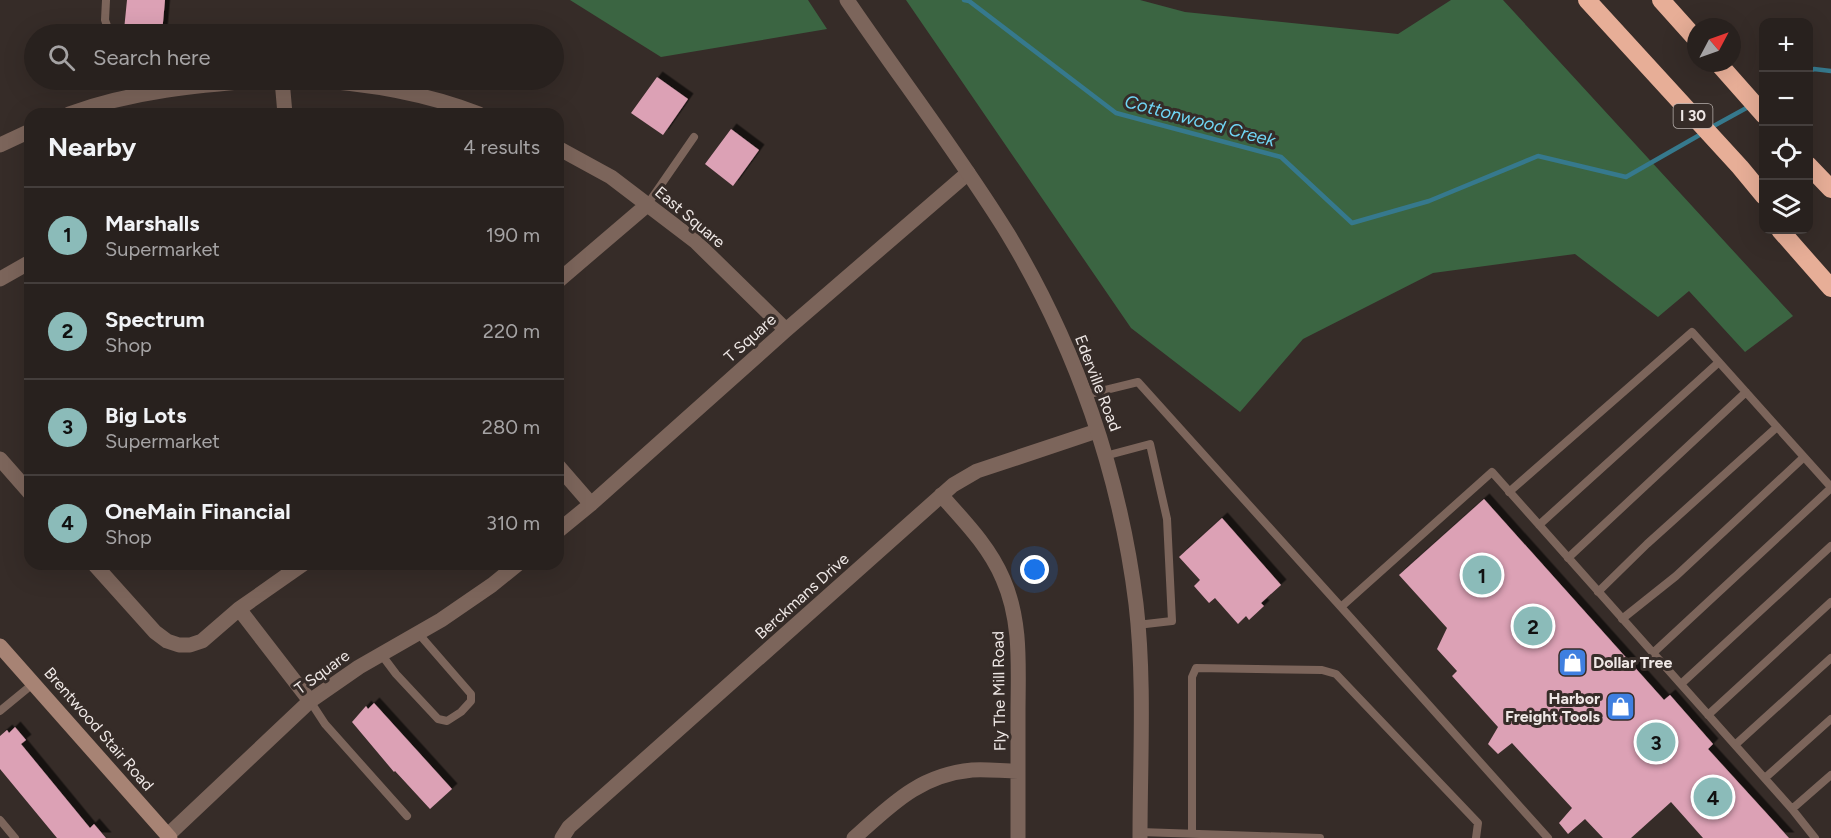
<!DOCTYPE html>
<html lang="en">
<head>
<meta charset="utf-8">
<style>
	body { margin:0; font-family:Figtree,sans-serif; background:#302927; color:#f1f3f6 }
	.controls { position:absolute; right:18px; top:18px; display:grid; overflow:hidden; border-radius:12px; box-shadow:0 6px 24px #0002 }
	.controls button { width:54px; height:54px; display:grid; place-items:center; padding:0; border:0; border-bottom:2px solid #443e3c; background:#28211e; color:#f1f3f6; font:30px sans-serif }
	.compass { position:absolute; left:1687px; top:18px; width:54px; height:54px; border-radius:50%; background:#28211e; box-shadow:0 6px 24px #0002; rotate:49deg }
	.you { position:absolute; left:1035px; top:570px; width:21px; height:21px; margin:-15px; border:4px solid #fff; border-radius:50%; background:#1a73e8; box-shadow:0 0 0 9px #1a73e833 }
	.badge { display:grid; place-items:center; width:39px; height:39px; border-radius:50%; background:#8bbbb9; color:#111; font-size:20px; font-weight:700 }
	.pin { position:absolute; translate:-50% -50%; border:3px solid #fff; box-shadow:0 2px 6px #0006 }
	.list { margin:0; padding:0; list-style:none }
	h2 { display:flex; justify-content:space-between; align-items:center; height:78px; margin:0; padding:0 24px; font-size:26px }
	h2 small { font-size:20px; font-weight:400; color:#a5a3a4 }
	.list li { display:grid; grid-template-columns:39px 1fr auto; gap:18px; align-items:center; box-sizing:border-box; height:96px; padding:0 24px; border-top:2px solid #443e3c }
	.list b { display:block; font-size:22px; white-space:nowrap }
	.list p { margin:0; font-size:20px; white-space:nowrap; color:#a5a3a4 }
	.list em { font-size:20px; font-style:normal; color:#a5a3a4 }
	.icon { flex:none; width:33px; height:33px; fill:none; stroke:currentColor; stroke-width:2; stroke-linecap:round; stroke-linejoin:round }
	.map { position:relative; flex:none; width:1831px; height:838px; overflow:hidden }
	.search { position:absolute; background:#28211e; box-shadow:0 6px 24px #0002; left:24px; top:24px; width:540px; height:66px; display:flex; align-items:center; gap:15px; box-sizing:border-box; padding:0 21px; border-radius:33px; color:#a5a3a4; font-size:22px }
	.panel { position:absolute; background:#28211e; box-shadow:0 6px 24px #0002; left:24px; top:108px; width:540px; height:462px; border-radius:18px }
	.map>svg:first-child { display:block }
	.forest { fill:#3b6542 }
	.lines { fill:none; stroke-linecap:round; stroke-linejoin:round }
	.stream { stroke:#36798d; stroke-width:4.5 }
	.building { fill:#dca1b5; filter:url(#shadow) }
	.service { stroke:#7c655b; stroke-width:8 }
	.minor { stroke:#7c655b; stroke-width:15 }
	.tertiary { stroke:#7c655b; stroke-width:15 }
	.secondary { stroke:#a78374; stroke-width:15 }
	.motorway { stroke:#e7ae97; stroke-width:18 }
	.labels { text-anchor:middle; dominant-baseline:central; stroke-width:6; stroke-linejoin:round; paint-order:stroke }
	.shield { fill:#362c28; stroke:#b8b0ad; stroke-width:1.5 }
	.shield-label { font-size:15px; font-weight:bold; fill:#efe8e6 }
	.street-label { font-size:16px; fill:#efe8e6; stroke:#362c28 }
	.poi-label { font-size:16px; font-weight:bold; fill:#efe8e6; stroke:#362c28; text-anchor:start }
	.water-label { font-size:18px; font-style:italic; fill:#70d6f5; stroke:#362c28 }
</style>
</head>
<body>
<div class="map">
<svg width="1831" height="838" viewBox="0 0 1831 838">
	<defs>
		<filter id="shadow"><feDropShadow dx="5.5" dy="-5.5" stdDeviation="0" flood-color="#0009"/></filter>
	</defs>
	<rect width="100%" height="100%" fill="#362c28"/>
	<!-- forest -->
	<path class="forest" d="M570 0H808L827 29 661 57Z
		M906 0H1140L1185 12 1398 34 1451 0H1503L1793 316 1745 352 1689 291 1658 317 1575 254 1433 273 1303 339 1240 412 1131 328Z"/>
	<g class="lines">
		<!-- stream -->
		<path class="stream" d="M964 0 969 1 1116 113 1281 157 1352 223 1429 201 1538 156 1626 177 1703 133
			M1808 72 1814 69 1831 71
			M1710 128 1750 106"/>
	</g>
	<!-- building -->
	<path class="building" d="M127 0H165L162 33 124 30Z
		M657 77 688 99 663 135 631 113Z
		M731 129 759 150 733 186 705 164Z
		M1484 499 1664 700 1670 695 1713 744 1708 749 1789 838H1703L1671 802 1631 838H1603L1585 819 1568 834 1559 823 1572 808 1512 743 1498 754 1488 744 1498 727 1452 676 1457 671 1437 649 1447 628 1399 575Z
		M1222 518 1281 585 1261 603 1264 606 1249 620 1246 616 1238 624 1215 598 1209 603 1194 586 1200 580 1179 557Z
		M374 703 452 789 430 809 395 771 394 772 352 722 366 706 368 709Z
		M15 727 26 740 21 744 90 828 94 824 106 838H57L0 769V736L7 730 9 733Z"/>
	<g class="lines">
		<!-- service -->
		<path class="service" d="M106 0 105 20 110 34
			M126 80 132 96
			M647 205 694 137
			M1085 395 1138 382 1341 607
			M1105 456 1150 444 1167 519 1172 621 1137 625
			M1509 492 1692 332 1831 487
			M1539 525 1719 362
			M1568 558 1746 392
			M1598 592 1647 544 1777 427
			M1622 619 1676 576 1804 457
			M1653 653 1831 488
			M381 654 396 674 438 719 447 721 461 712 471 701V694L418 633
			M1681 684 1831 546
			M310 701 325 724 407 816
			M0 711 34 683
			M1708 715 1831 602
			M1735 745 1831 658
			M1765 778 1831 719
			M1792 809 1815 838
			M0 820 15 838
			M1140 832 1320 838
			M1192 838V677L1196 668 1322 670 1336 674 1478 823 1476 838
			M1548 838 1341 607 1492 472 1792 809 1831 775"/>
		<!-- minor -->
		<path class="minor" d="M282 80 285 114
			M308 80C365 83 425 93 479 114
			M69 114C132 91 198 85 264 80
			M0 145 30 131
			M558 148 611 177 695 241 786 330
			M0 279 30 262
			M558 281 647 205
			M0 459 30 493
			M558 466 591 504
			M941 495C964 521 989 546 1003 579 1022 622 1018 668 1018 714 1018 756 1018 797 1018 838
			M558 531 591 504 786 330 968 173
			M94 564 155 632 167 641 179 645H190L202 641 239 609 303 564
			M239 609 310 701
			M168 835 310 701 359 667 441 620 492 585 518 564
			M562 838 569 827 953 485 977 471 1097 431
			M854 838C891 805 919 775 972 770 987 769 1003 771 1018 771"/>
		<!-- tertiary -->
		<path class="tertiary" d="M847 0C900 78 958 153 1008 234 1076 347 1120 474 1136 604 1145 681 1140 761 1140 838"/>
		<!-- secondary -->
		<path class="secondary" d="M0 646 170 838"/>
		<!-- motorway -->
		<path class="motorway" d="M1587 0 1740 167 1764 196
			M1661 0 1696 39
			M1718 63 1764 115
			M1808 165 1831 189
			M1780 230 1831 288"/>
	</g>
	<!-- icons -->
	<defs>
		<symbol id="shop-square" viewBox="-11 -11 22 22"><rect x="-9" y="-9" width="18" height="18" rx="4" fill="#3f7fe0" stroke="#362c28"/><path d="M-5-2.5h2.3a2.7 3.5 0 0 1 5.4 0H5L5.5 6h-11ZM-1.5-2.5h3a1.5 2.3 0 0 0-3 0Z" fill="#fff"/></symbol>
	</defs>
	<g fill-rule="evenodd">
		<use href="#shop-square" x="1556" y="646" width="33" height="33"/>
		<use href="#shop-square" x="1604" y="690" width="33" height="33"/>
	</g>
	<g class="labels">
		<!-- shield labels -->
		<rect class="shield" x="1673.5" y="104" width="39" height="24" rx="4.5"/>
		<g class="shield-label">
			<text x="1693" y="116">I 30</text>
		</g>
		<!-- street labels -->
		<g class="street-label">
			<text transform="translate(690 217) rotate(40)">East Square</text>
			<text transform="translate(750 338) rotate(-42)">T Square</text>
			<text transform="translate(1098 383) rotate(69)">Ederville Road</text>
			<text transform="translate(802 596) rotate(-42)">Berckmans Drive</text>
			<text transform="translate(322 672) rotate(-36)">T Square</text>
			<text transform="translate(999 691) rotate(-91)">Fly The Mill Road</text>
			<text transform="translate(99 729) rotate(49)">Brentwood Stair Road</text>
		</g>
		<!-- poi labels -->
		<g class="poi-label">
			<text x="1593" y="662">Dollar Tree</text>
			<text x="1600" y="698" text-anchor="end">Harbor<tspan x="1600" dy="18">Freight Tools</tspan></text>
		</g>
		<!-- water labels -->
		<g class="water-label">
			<text transform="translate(1200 121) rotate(15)">Cottonwood Creek</text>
		</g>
	</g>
</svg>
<div class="controls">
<button>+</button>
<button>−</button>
<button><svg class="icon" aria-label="locate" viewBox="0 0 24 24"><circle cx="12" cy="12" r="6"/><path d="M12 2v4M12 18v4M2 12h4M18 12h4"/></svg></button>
<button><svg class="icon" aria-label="layers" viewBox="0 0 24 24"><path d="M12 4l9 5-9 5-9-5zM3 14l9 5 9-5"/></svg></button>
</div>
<svg class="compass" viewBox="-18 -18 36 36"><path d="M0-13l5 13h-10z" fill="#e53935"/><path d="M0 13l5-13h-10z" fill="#a5a3a4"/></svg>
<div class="you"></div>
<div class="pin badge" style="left:1482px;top:575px">1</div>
<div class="pin badge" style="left:1533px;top:626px">2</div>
<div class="pin badge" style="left:1656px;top:742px">3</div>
<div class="pin badge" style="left:1713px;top:797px">4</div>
<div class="search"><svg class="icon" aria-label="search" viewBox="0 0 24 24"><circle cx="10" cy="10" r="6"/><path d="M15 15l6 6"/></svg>Search here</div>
<section class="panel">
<h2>Nearby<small>4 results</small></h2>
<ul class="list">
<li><span class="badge">1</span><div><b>Marshalls</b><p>Supermarket</p></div><em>190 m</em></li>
<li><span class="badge">2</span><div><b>Spectrum</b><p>Shop</p></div><em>220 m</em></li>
<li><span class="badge">3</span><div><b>Big Lots</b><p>Supermarket</p></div><em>280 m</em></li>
<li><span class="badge">4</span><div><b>OneMain Financial</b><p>Shop</p></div><em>310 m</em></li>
</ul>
</section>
</div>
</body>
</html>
